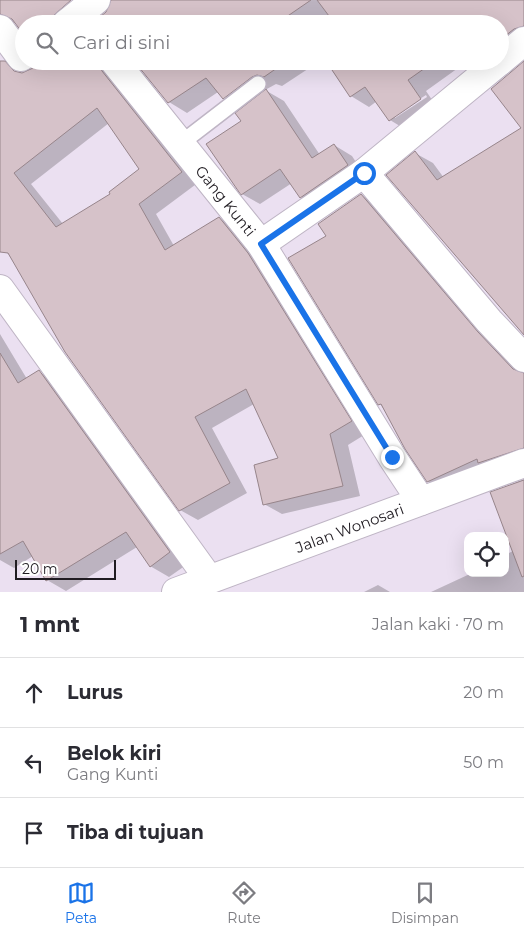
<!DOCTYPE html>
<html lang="id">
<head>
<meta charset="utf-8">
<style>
	body { margin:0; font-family:Montserrat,sans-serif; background:#f7f7f7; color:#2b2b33 }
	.controls { position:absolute; right:15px; bottom:15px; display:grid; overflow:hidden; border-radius:10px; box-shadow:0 5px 20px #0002 }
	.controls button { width:45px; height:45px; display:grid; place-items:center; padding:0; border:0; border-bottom:1px solid #e1e1e2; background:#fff; color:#2b2b33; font:25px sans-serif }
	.scale { position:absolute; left:15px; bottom:12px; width:101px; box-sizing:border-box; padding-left:5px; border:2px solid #201c22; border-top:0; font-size:14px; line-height:18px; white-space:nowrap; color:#201c22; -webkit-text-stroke:4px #fff; paint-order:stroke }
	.stop { position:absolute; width:15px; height:15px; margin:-11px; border:4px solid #1a73e8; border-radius:50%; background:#fff }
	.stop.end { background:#1a73e8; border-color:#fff; box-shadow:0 1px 5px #0008 }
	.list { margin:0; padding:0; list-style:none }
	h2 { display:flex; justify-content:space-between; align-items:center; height:65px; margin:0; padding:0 20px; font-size:21px }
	h2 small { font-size:16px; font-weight:400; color:#7c7c81 }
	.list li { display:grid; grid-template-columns:32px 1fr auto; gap:15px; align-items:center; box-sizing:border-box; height:70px; padding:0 20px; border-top:1px solid #e1e1e2 }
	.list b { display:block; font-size:19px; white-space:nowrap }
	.list p { margin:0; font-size:16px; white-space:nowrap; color:#7c7c81 }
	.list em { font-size:16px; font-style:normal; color:#7c7c81 }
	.icon { flex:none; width:28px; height:28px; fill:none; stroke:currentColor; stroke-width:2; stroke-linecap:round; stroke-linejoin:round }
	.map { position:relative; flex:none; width:524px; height:592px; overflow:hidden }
	.search { position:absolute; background:#fff; box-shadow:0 5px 20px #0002; left:15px; right:15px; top:15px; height:55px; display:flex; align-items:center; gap:12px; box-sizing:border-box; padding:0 18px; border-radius:28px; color:#7c7c81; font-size:19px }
	.sheet { height:275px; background:#fff }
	nav { display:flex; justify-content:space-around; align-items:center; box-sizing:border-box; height:70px; border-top:1px solid #e1e1e2; background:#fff; font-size:14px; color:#7c7c81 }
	nav a { display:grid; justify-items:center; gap:2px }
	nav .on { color:#1a73e8 }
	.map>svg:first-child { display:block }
	.shadow { fill:#0003; fill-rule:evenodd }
	.building { fill:#d6c2c9; stroke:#97858b; fill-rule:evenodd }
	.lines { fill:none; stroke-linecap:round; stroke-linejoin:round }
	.lane-casing { stroke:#bfb5c5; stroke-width:18 }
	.street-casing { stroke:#bfb5c5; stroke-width:30 }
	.highway-casing { stroke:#bfb5c5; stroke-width:30 }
	.lane { stroke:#fff; stroke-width:15 }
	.street { stroke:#fff; stroke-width:28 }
	.highway { stroke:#fff; stroke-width:28 }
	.route { stroke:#1a73e8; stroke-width:6 }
	.labels { text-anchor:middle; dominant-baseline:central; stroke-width:4.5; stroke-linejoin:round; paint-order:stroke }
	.street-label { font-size:15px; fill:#201c22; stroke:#fff }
</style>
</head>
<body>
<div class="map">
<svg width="524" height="592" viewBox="0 0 524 592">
	<rect width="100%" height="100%" fill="#ebe0f1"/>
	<!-- shadow -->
	<path class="shadow" d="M0 0H57L7 26 0 50Z
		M112 0H135L138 3 143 0H524V46L490 74 465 63 426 91 439 110 408 131 390 120 377 101 369 107 351 96 327 61H500V24H93L107 13 112 6ZM426 95 427 97 395 118V115Z
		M39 61H120L199 182 156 214 174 246 219 218 237 229 369 432 348 445 360 496 282 514 264 504 280 459 254 404 212 428 247 493 198 520 180 510 0 242V74H22L33 69ZM109 123 141 169 112 194 63 224 31 184Z
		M134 61H320L282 86 276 84 265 90 284 101 320 155 334 145 352 156 365 176 319 208 301 197 292 183 260 204 242 194 243 109 218 92 187 113 169 102Z
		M524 61V333L388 175 415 153 433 163 444 178 523 128Z
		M361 195 379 206 495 343 524 374V463L446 492 428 481 290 258 328 237Z
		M0 334 27 379 39 372 58 383 189 563 169 577 150 566 137 547 66 591 47 580 33 556 14 568 0 560Z
		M524 479V592H431L472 573H505V555L513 551 491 493Z
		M378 585 390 592H364Z"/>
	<!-- building -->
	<path class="building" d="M0 0H71L44 24H24V35L12 19 0 14Z
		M111 0H311L276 24H97L95 21 106 12Z
		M317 0H524V26L514 29 500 40V24H335Z
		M0 61H5L14 71 22 73 33 68 38 61H99L102 71 182 172 139 204 165 250 219 217 248 253 352 421 330 434 343 486 263 505 254 465 278 458 246 389 195 417 230 483 179 511 65 352 8 253 0 252ZM97 108 139 169 109 192 110 194 56 227 14 173Z
		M134 61H287L264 77 257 75 252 77 223 99 206 78 168 103Z
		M326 61H435L408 80 421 99 389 121 365 87 350 97Z
		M524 61V335L386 175 415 151 437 180 521 128 491 89Z
		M266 89 312 158 334 144 348 165 300 198 280 169 241 195 206 144 241 121 235 113Z
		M361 194 478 332 513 369 524 373V448L478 463 477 459 427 482 405 449 381 404 378 405 288 258 326 236 318 224Z
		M0 353 18 383 39 370 170 552 150 567 126 532 46 581 23 541 0 554Z
		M524 480V576L522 577 490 492Z"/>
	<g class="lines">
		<defs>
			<path id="lane" d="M180 144 258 84"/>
			<g id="street">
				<path d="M66 24 96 0"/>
				<path d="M0 29 21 57 24 55"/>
				<path id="s1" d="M114 61 261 244 392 457 421 501"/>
				<path d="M500 61 524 41"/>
				<path d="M364 173 489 321 524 358"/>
				<path d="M261 244 364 173 500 61"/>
				<path d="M0 289 209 579"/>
			</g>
			<g id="highway">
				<path id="s2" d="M176 592 524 463"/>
			</g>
		</defs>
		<!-- lane casing -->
		<use href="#lane" class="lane-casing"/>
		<!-- street casing -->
		<use href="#street" class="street-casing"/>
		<!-- highway casing -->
		<use href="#highway" class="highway-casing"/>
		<!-- lane -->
		<use href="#lane" class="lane"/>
		<!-- street -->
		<use href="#street" class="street"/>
		<!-- highway -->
		<use href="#highway" class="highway"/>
	</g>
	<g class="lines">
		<!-- route -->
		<path class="route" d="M364 173 261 244 392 457"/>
	</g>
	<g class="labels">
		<!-- street labels -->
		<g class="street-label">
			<text stroke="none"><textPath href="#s1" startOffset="179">Gang Kunti</textPath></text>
			<text stroke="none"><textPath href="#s2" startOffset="185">Jalan Wonosari</textPath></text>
		</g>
	</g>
</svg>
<div class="controls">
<button><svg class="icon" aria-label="locate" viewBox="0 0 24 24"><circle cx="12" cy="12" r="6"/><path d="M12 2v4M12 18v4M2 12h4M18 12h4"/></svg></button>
</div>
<div class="scale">20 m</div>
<div class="stop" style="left:364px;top:173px"></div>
<div class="stop end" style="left:392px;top:457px"></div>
<div class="search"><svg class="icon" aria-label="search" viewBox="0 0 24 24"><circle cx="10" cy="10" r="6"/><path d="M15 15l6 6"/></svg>Cari di sini</div>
</div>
<section class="sheet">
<h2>1 mnt<small>Jalan kaki · 70 m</small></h2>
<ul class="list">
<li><svg class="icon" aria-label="ahead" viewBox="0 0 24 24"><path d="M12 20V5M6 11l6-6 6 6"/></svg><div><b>Lurus</b></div><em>20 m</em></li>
<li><svg class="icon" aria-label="left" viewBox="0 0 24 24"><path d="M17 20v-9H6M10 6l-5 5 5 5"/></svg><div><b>Belok kiri</b><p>Gang Kunti</p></div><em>50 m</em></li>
<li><svg class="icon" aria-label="arrive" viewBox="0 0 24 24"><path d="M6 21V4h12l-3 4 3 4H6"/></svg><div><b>Tiba di tujuan</b></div></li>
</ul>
</section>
<nav>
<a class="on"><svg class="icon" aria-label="map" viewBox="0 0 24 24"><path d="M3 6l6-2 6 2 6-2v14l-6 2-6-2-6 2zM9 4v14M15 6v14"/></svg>Peta</a>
<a><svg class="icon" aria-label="directions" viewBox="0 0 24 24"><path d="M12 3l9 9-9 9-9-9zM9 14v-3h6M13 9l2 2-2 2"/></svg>Rute</a>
<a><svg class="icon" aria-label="saved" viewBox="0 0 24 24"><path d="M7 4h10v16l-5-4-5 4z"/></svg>Disimpan</a>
</nav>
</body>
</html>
